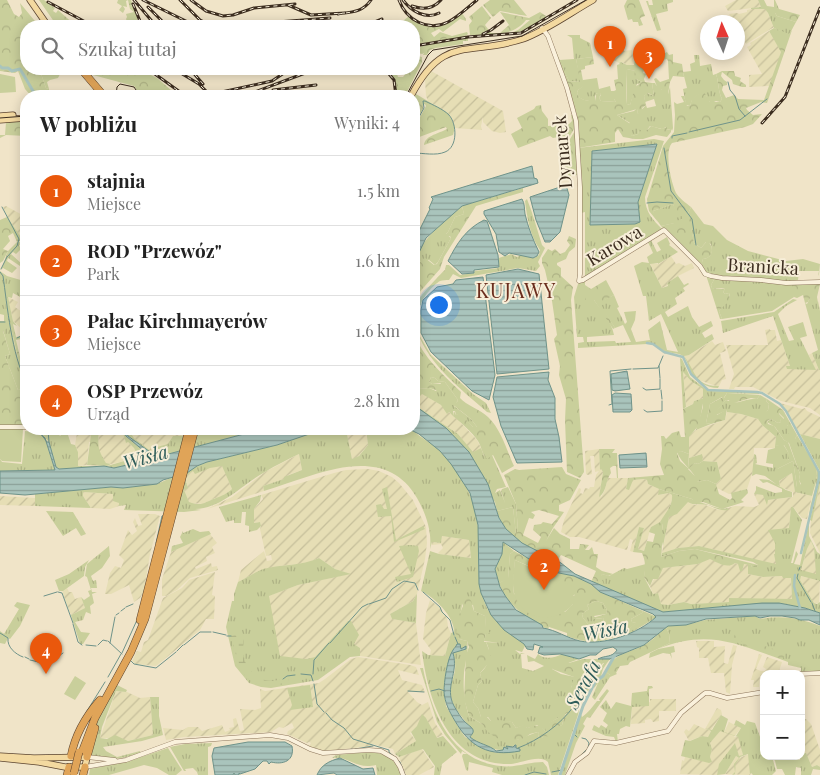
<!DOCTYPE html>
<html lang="pl">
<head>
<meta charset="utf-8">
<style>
	body { margin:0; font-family:"Playfair Display",serif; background:#f6f6f6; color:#222 }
	.controls { position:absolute; right:15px; bottom:15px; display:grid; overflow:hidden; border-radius:10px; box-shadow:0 2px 12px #0003 }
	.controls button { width:45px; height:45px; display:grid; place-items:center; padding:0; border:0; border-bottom:1px solid #e0e0e0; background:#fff; color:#222; font:25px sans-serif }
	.compass { position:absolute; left:700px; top:15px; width:45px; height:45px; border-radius:50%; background:#fff; box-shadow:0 2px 12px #0003; rotate:357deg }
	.you { position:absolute; left:438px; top:304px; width:18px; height:18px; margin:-12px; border:4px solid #fff; border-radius:50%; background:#1a73e8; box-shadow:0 0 0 8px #1a73e833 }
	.badge { display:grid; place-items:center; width:32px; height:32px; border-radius:50%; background:#ea580c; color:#fff; font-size:16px; font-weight:700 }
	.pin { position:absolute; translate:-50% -41px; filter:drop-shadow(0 1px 2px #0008) }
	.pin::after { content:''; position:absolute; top:26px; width:18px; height:15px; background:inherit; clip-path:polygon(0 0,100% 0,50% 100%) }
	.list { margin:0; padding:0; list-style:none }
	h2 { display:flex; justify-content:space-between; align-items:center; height:65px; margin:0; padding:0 20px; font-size:21px }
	h2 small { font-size:16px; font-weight:400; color:#767676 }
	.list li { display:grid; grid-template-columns:32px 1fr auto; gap:15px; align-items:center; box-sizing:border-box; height:70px; padding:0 20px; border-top:1px solid #e0e0e0 }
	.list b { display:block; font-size:19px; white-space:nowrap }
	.list p { margin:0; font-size:16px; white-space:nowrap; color:#767676 }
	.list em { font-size:16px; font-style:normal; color:#767676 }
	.icon { flex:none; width:28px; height:28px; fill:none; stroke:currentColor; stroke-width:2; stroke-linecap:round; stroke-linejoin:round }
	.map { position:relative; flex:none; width:820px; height:775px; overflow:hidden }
	.search { position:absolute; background:#fff; box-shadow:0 2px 12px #0003; left:20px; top:20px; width:400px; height:55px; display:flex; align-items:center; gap:12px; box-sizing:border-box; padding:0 18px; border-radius:20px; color:#767676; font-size:19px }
	.panel { position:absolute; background:#fff; box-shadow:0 2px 12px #0003; left:20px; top:90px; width:400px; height:345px; border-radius:20px }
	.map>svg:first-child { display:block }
	.farmland { fill:url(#farmland-furrows) }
	.grass { fill:url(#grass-tufts); fill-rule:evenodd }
	.forest { fill:url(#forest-crowns); fill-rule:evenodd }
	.wetland { fill:url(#wetland-marsh) }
	.garden { fill:#c9cf9b }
	.water { fill:url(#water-rules); stroke:#6f938a; fill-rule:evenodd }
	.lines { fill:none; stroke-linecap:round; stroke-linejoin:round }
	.stream { stroke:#6f938a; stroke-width:1 }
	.canal { stroke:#a9c4bc; stroke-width:2.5 }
	.river { stroke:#a9c4bc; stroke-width:3 }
	.minor-casing { stroke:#8d765c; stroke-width:5 }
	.major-casing { stroke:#5b4430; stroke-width:7 }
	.highway-casing { stroke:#5b4430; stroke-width:8 }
	.minor { stroke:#faf1dc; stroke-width:4 }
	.major { stroke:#f3d9a0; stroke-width:5.5 }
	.highway { stroke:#e0a458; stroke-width:7 }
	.tram { stroke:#3d2e20; stroke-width:1 }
	.rail-casing { stroke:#3d2e20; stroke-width:3 }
	.rail { stroke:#f7eed8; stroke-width:1; stroke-dasharray:4; stroke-linecap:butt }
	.highway-bridge-casing { stroke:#5b4430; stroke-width:8; stroke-linecap:butt }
	.highway-bridge { stroke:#e0a458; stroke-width:7 }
	.labels { text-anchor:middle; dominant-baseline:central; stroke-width:4; stroke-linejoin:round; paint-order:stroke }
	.street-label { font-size:18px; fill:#3d2e20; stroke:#f7eed8 }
	.water-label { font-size:19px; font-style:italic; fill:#2f5d5a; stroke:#f7eed8 }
	.quarter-label { font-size:20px; letter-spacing:1px; fill:#6b2e1e; stroke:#f7eed8 }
</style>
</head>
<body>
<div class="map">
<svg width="820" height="775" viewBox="0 0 820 775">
	<defs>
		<pattern id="farmland-furrows" width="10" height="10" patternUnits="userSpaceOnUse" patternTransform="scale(1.25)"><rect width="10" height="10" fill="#e6deb5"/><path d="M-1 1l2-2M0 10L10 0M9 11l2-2" fill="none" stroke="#c6bf9b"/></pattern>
		<pattern id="grass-tufts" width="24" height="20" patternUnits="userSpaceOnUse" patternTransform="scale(1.25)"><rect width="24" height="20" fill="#c9cf9b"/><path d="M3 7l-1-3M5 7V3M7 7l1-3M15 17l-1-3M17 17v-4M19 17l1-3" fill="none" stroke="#aeb285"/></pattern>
		<pattern id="forest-crowns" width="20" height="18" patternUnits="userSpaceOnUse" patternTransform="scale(1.25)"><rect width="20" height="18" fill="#c9cf9b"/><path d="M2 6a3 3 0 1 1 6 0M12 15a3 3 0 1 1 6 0" fill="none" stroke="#aeb285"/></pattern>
		<pattern id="wetland-marsh" width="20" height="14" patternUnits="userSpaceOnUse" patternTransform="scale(1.25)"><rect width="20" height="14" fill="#c9cf9b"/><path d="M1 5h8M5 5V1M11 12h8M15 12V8" fill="none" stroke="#aeb285"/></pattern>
		<pattern id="water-rules" width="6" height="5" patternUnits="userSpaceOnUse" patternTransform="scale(1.25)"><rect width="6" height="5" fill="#a9c4bc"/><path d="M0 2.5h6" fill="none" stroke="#8ba098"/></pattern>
	</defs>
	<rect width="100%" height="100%" fill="#f0e4c8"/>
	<!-- farmland -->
	<path class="farmland" d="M736 0H758L761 7 728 11 725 6Z
		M751 9H766L774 27 746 44 738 29V22H734L729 14 737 13 739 14 747 12V10Z
		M769 31 782 52 773 77 769 86 749 87V75L762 74 747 47 751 45 750 43Z
		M624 43V51L632 50 634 64 632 65H627L622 62 619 63 607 57 608 44Z
		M431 71 503 111 506 132 500 133 492 131 483 122V117L481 126 482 130 455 128 448 113 428 101 426 96 425 79Z
		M6 206 26 217V239L23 241 7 217 3 207Z
		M671 256 676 264 679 263 685 266 692 263 694 268 678 276 667 283 668 285 662 288 650 263 659 264Z
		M8 297 18 302 15 307 25 314 21 319 26 322V328L23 330 13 321Z
		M770 329V330H775L777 341 781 340 790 366 815 370 809 355 812 353 819 370H820V415L810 408 781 401 753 387H735L734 389H729L734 374 726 345H768L765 330Z
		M712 341 715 345 723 342 726 351 720 353 726 379 722 380 719 386H716L699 380 693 374 684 355H689Z
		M683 372 691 381 703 389 704 398 694 401 693 404 686 407Z
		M421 393 441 405 461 423 477 440 481 448 473 453 458 434 415 405Z
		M780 403 802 409 805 408 807 411 820 417V439L800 434 784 407Z
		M727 412 741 414 758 419 762 425 776 437 775 448H754L753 471 747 489 729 494 717 488 716 484 721 479 717 462 703 461 701 454 689 458V437L691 434 696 430 725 420Z
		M99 429H122L126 442H128L134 448 139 458 111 464 106 463 99 453 98 446Z
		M128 429H186L183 436 168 444 157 456 134 438Z
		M346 429H366L368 445 357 458 352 459Z
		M82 430 86 434 91 435V442H89L87 465 78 466V452L75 445 77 433Z
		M599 449 600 469H601L603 472 600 490 601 497 604 492 608 478H628L626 489H629L632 480 644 479 647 480 648 484 659 489V495L669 493 672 495V499L668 512 660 522 651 527 644 551 638 549 644 528 639 527 633 552 630 551 633 540 630 539 627 550 579 537H570L561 532 564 520 579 488 581 489 580 493 583 494 585 488 589 489 590 487H594L596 475 599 471 595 472 594 456H590L592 474 588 475 586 474 585 451Z
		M299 454 302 470 288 475 285 479 263 486 264 491 207 509 232 497 265 472Z
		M222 465 232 489 220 498H215L203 504 189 503 184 490V477L193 471Z
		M368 469 379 471 392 477 399 483 413 500 426 527 427 543 425 559 417 594 413 601 390 614 392 619 416 623 421 665 360 656V648L354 644 349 621 315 657 306 659 280 657 268 596 298 585 349 574 335 569 319 558 307 563 280 566 261 570 238 582 241 570 264 551 267 561 272 560 271 555 266 556 260 529 261 526 260 522 254 523V509L263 499 261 495 334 473 346 470Z
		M792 473 795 492 812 496 807 519 802 518 793 507 791 508 789 528 776 565 699 546 678 548 662 553 669 516 689 501V503L695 505 703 504 718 510H728V508L735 506 754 507 759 505 754 494 763 495 768 500 793 497V492L780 487 779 481Z
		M820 484V553L810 533 811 520H812Z
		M83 492 113 494 119 503V506L110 509 91 508 83 496Z
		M0 496 35 498V506L0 505Z
		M138 514H155L160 516 150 554 144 591 140 598 134 602 129 585 111 594H105L110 573 115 566 121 568 124 560 119 555 128 530 132 535 137 531 133 522 135 518 138 526 142 525Z
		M210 534 217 543 212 547 215 553 206 557 207 561 195 567 196 569 211 563 212 567 217 566 218 570 190 578 177 590 166 596H162V579L171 552Z
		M442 536 469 540 471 558 439 554 438 553 443 548 441 544 432 545V542L441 543Z
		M811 541 814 548 817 575 801 571 807 549Z
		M710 558 720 564 735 563 738 564H748V574L763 577 783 576V578H791L792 599H729V602L691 604 684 602 668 605 661 604 658 593 653 594 650 586 654 579 658 576 663 568 698 564Z
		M215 572 212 595 215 596 214 619H206L200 630 156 666 135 664 132 661 137 651 141 652 144 642 148 640 163 598 182 588 189 580Z
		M800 576 820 581 819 603H814L800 580Z
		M67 588 69 592H72L75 599 81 597 85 608 71 615 62 592Z
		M430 600 439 607 447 618 448 627 451 633 445 656 430 655 431 650 423 639 426 613Z
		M696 641H714V647L725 646 724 663 728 664 733 645 737 646 732 665 730 694 726 692 724 673H711L708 658H699V648L697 647Z
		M759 654 762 655 756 669 761 671H765L766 669 763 667 767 657 782 662 779 671 773 670 772 674H764V677L760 676 759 687H753L754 680H751Z
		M358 657 410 665 416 667 419 675 398 670 402 680 422 685 425 692H408L417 702 422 705 428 702 435 723 443 735 436 738 426 718 410 733 416 741 395 754 393 749 372 744 371 746 336 750V752L317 750 309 746 311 743 309 742 307 743 287 734 288 731 294 728 292 723 283 728 279 727 271 732 184 737 166 740 163 728 183 730 188 727H198L202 731 222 725 225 732 230 730 229 728 234 727 233 719 236 718 240 731 244 730 240 709 255 710 261 708 260 689 265 691 319 683 325 679 351 659Z
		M116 691 127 692 140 698 150 697 153 735 128 741 119 738H100Z
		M650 699H676V711H659V721L653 722 651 719 645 720V723L631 724 632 707 650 702Z
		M717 708 721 710 722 714 711 730 705 728 711 731 708 737 702 736 689 741 684 732 686 729 689 731 694 724 705 729Z
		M801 719H806L811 724 820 750V767L817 765 812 767 806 754 801 753Z
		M729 722 741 728 734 737H739L743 755 739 757 735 744 720 766 717 775 680 774 682 760 684 761 685 757 709 762 711 761 710 757 712 749 710 743 720 730 724 732Z
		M422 749 434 767 419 775H406L399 757Z
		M749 754 750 775 725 774 736 756 739 758Z"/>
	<!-- grass -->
	<path class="grass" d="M652 0H673V2L667 4 668 11 656 14 661 30 657 31 646 1H648L649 5H653Z
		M768 13H775L777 16 796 22 789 35 774 28Z
		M567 35H580V38L590 43 593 57 576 59 581 82 569 81 559 60 574 59 572 38Z
		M694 55H699L700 66 711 64 713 75 716 74C719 83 718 91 722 99L720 102 716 101 712 103 707 100 706 95 699 94 692 100 690 106 686 105 683 89 687 88 683 72 691 71 690 64 695 62Z
		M45 69H67L66 70 68 74 75 70 78 75H70L61 72 58 78 50 80 47 82 49 89 46 88 40 71Z
		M627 69 635 71 636 79 642 82V83L637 84 630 105 627 104C626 95 627 79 627 69Z
		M597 78 599 89 610 86 611 91H614V99L616 102 601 101 599 98 601 95 600 93H597L595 96 596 101H595C587 101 580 101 577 93L578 90 583 86V80Z
		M652 83H655L656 85 668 94 670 87 673 128 672 131 671 129 666 130V127L662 129 650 126 647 130H639L638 134 632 136 630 133V123L617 115 634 111 637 108 638 114 646 105 647 108 656 106 654 99 645 102 644 96 647 93 654 96Z
		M654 139 664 141 645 197C645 212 653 220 663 230L585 277V212L581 213 578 148ZM657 144 638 202 592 151Z
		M527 199C533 214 537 229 542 245L545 248 538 262 540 266 536 271 518 268 461 278 453 274 449 280C446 280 443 280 440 281 433 285 422 298 421 305L419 306C419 303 418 301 420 298 422 294 442 272 445 270L446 265H449L460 275 474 273 475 271 499 268V258C503 256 507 256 511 254L517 257 521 255 534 258 539 255 540 250C530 236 527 217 525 201Z
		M673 204 676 211 682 214V219L675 223 661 226 654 216 653 211Z
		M462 206 464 214 455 217 448 232 446 234 451 238 438 262 435 265 429 260 418 262 414 272C414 243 442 224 462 206Z
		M691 207 704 224 713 226 727 240 748 251 786 261 803 259 820 264 819 274 818 276 819 271H799L798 280 792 282 724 278 706 273 701 266 703 259C711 258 713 253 711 244L706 242 701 248 694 243 688 214Z
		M667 237 670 244 669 245 678 252 658 264V263L650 264 662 288 668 286 667 283 678 276 684 285 688 283 689 284 683 288 685 291 675 298 677 304 665 312 668 317 688 306 692 317 699 327 711 321 713 326 702 333 705 338 712 334 714 339 689 355 684 356C695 369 694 387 719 386L718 388C707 388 694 381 690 370 688 366 687 359 683 356 678 352 670 354 664 351 657 349 655 343 647 342V344L578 348V343L584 342 583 337H577L574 297 578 284 585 280V299L594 300C602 311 612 323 614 335L587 337V342L615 341 616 343 631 342 623 325 615 328 600 305V302L614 295 619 307 617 308 625 324 627 322 624 312 636 311 635 320 631 329 636 342 650 340 648 330 660 321 667 350 678 352 661 314 649 321 646 296H643L634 266 642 262 649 263 647 257 653 253 648 242 651 240 657 252 661 250 657 243Z
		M23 240 19 246 22 248 16 254 13 252 11 254 22 264 20 266 8 258 7 261 17 268 12 273 3 268 1 270 8 251 18 241 20 242Z
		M0 271 7 276 24 281 26 279V295L24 294 22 298 13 293 12 298 8 297C10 317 12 336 17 355 20 368 26 380 26 393L24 389 18 390 5 356 10 354 3 330 5 325H0V321H4V315L0 314Z
		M715 278 792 284 794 297 772 311 722 319 719 311 730 297 729 293 725 294 723 292 725 289 722 288H712L711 285Z
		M810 298 817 303 818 301 820 311V370H819L812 353 818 350 805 303 807 304Z
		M793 299 797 300 786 306 778 314 789 341 794 340 788 327 803 322 807 336 800 338 816 370 787 369 786 366H790L773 316 723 333 721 321 774 312Z
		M418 333 431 355 473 394 486 403 491 413 487 412C462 390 429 365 418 333Z
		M680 358 682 359 690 377 708 391 759 392V394L727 393 723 399 722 397 710 404 706 423 711 424 696 430 703 407V389L691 381 683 372 686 407 683 409Z
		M431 377 435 378 438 381 445 382 458 400 454 406 471 419 477 427H473L460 414 456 415 455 411H453V416L449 412 447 414 441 405 422 394 417 399 415 405 458 434 473 452 481 448 484 456 492 455 506 487 497 489 495 493 500 490 505 503 501 491 502 489 508 487 516 504 518 531 516 535 513 507 497 511 495 502 418 408 414 405V386L419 389 429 388 436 391 441 383 432 384 429 382Z
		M760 395 767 399 766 401 769 404 768 410 758 419 741 414 727 412V410L716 415V411L726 400C730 401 734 403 739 402 745 401 750 398 757 399Z
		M778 413 784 419 795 439 797 435 808 454 789 418 819 472V478L809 520C808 504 820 484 816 468L817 478 812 496 795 492 792 473 779 481 780 487 765 476 756 474 752 476 754 454 756 455 757 463 755 464 773 468V464L766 463 768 450 775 448V446L783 444 788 452 790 458 777 469 793 461 797 487 801 484 799 480 800 474 789 443 784 440 775 427 767 422 771 419 778 423 781 422Z
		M32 429H55L60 436 62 434 68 435 71 444 75 445 78 452V466H104L59 469 56 467 49 442 45 438 55 470 0 471V459L2 462 22 464 25 431 35 432Z
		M122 429 127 437 151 457V459L114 468 107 466 138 457 134 448 128 442 126 443Z
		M125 429H128L134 438 157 456 159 454 157 447 168 444 173 436H183L186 429 187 434 216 429H263L157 457 128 436Z
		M324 429H346L352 459 359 456 368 445 366 429C380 429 395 427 408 429 414 430 417 434 421 437 427 441 434 445 439 450 460 470 476 499 478 527 480 555 475 581 486 606 494 624 510 632 524 644L525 646 522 652 515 650 520 654 521 653 525 654H521L522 668 533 671 544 666 534 661 528 662 527 655 535 659 538 654C544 660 555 658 562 654L579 659 552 669 561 674 575 677 571 688 595 677 604 663H607L603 669 600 680 606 672 610 675V677L597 697 595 700 592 697 598 683 594 688V684L599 679H597L591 684 585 699 578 705 580 706 578 715 558 775H551L548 762C540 754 521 763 511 764 449 766 428 701 422 651L428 655 445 656 451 633 454 632C455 617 434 597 421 591L430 551 439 554 471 558 469 540 442 536 441 543 432 542 430 549C432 531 426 514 417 498 383 439 312 477 264 491L263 486 284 479V477L302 470 299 454C287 460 276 465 265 472 241 485 223 508 195 509L201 510 184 512 124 510 126 505 119 506V503L113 501V494L83 492V496L91 508 35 506V494L111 487 123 488 157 484 207 462 277 445ZM222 466 232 489C226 494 222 496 216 498 204 502 203 507 189 502L184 490 188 488 184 477 193 471 195 474 210 468ZM462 603 473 605 474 611 485 616 486 634 484 641 500 643 486 642C492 653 490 665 480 673L482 681 478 685 473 702 478 708 481 717H488L491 721 512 722 516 728 525 725V727L528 728 538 725 546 732V725L570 711 565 715 562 725 554 727 542 738H538L539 734 538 732C527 735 517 743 506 739L469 716C464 701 463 689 464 673 465 663 469 650 467 641L459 639C453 625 462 616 462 603ZM456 646 460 649H466L453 653C454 658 456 664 455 669 454 679 449 686 451 696 453 711 468 720 472 734L470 737C478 744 493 751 504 750L505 748 508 749 515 745H516V748L496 753 465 737 457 725 446 706 444 693 445 681 450 660Z
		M800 434 820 439V484L812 521 810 520 820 478V471Z
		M681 451 689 454 688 468 695 463 698 464 703 461 717 462 721 479 716 484 707 480 697 482C695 471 681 464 677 452Z
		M759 479 769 480 786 490 792 492V497L768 500 767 505 763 495 754 494 756 490V486L775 493 782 492V489L767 482 763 483Z
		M387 487 396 540 423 526 425 529 394 542 391 516 378 517 376 505 381 504 384 509H387L382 489Z
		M659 489 692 499 695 502C707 502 717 511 728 508V510C719 511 715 508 708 505 700 503 694 506 688 502L677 514 669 517 663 546 661 538 663 524 660 522C665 513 673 506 672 495L669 493 658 495Z
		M261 495 260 501 254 509V523L260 522 261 526 257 530 249 532V526L245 525 246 512H242L241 523H234V520L226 522 219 507Z
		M791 507H793L802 520 791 563H793L796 551 798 554 794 564 800 565 809 522V536L817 552 820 554V581L801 576 800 580 814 603 817 604 820 602V613L805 608 779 603 663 612 591 582 592 580 602 583 600 578 602 574 609 576 624 568 627 569 646 564 644 577 653 594 658 593 661 604 668 605 684 602 691 604 729 602V598L792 599 791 578H783L782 576 763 577 748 574V564L751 565 752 567H757L758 565 753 562 695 549 679 551 661 557 662 553 678 548 699 546 776 564 774 554H775V543L768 530 789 528ZM811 541 814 548 816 574 801 570 807 549Z
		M46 511 73 512 86 534 81 536 76 528 63 536Z
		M193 529 200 532 209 531 211 534 171 552 172 546 183 543 180 537 183 531V533Z
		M503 542 514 551 510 554 508 579 499 583 495 569 502 554Z
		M410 545 418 546 419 551 413 577 397 582 395 577 411 574 399 546Z
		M109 546 110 556 102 568 91 576 93 581 96 580 97 588H91L92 592H97L92 594 94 603 90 606 91 614 86 612 83 620 75 622 81 632 90 633 83 644H80L71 615 85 608 81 597 84 600 90 596 88 591 91 590 87 577 85 576 87 564Z
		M319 558 335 569 351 574 298 585 269 596 280 656 306 659 315 657 348 621H351L359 635 354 644 360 648V656L350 657 318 680 271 688 261 687 249 683 235 666 226 627 232 601H234V594L238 582C246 578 255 572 263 569 282 564 301 566 319 558Z
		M89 560 85 567 84 576 63 591H59L55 580 69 574Z
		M417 594 416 623 392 619 390 614 413 601Z
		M596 601 603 603 607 610 606 614 594 616 596 619 603 618 604 620 597 627 595 632 583 618 582 614 589 609 587 605Z
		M17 602 30 605 20 626 10 639 8 638 5 644 0 643V631L4 634 19 609 14 606Z
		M643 611 657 617 629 634 619 636 636 623 632 622 631 619 642 613Z
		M755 616 760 619C781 615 800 618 820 626V672C809 670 797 674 786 674V671L801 673V668L788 665V662C739 645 710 628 658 649L674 646 675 652 671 653 672 659 670 654 663 653 649 658 650 653 670 643 669 634 666 627 668 626 686 625 705 620Z
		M420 668H423C431 711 450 761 501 766 515 768 529 762 543 762L547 767 549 775H502L492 772 493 768 469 762 468 771 466 770 462 756 463 754H467L462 751 461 754 445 735 437 722Z
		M117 685 127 690 126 692 116 691 102 727 100 738 107 739 115 735 128 741 153 735 150 697H159V716L163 735 142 741 103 747 106 751 117 757 140 751 141 753C123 759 106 762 89 755L97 721Z
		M310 685 313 707 290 710 292 705 287 688Z
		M648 686H652L653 688 649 689V706L632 707 630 727 626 726 620 729 619 734H617L618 742H616L614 737 606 736 592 730 594 725 599 728 601 725 606 728 608 725 603 721 607 713 600 707 606 700 611 709 616 702 631 706 632 693 647 691Z
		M607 689 609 691 590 718 587 717 583 724 585 726 576 743 565 775H561L581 714 582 717C588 713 593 706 597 701H600L599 699Z
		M422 714 426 718 437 738 443 736 457 752 442 764 440 775H434L435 766 423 749 399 757 395 754 416 741 411 732 417 726Z
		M721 715 728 719 724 732 736 736 741 728 734 725 736 720 745 725 747 721 755 723 764 748V756H770L773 760 776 771 772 775H753L751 773 750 775 748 754 740 757 735 765C736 768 735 771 735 774H736L732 775 735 772 734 764 739 758 736 756 725 774 717 775 719 764 735 743 739 756 743 755 738 737 720 731 710 743 712 749 710 757 712 762 709 763 681 756 685 740 690 741 702 736 708 737 711 731 705 728 712 730Z
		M212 743 211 746 208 747V775H198L197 772 193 768 185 769 186 771H184L170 747 185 744Z
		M168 748 182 770 176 775H169L157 768 144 765 109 775H89L90 769 129 761Z
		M369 752C385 753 396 758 401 775H377L376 765C356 770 350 756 332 758L336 755V756L337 755Z
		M801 753H806L812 767 817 765 820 767V770L813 769 811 775H801V768L796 767 795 775H785L782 769H777L775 761 772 756H785L786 759 787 756 800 760Z"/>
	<!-- forest -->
	<path class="forest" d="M0 0H7L14 14 19 17 22 13 20 3 39 26H26V69H45L40 71 46 88 49 89V92L54 96H31L25 89 18 71 15 73 0 71Z
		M39 0H44L55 8 53 11 56 13 58 10 76 26H57Z
		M118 0H131L136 13 139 26 123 25 125 22 126 25 128 23 126 19 127 17 126 14 134 12 130 9 128 0 126 1 127 7 123 6 125 9 123 13 119 10 122 6 117 3Z
		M490 0H514L527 16 500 11 493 17 483 5Z
		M627 0H639L645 16 640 18 643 25 639 26 638 22H633L632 19 628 20 624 6Z
		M758 0H764L767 6 774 7V0H775L779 9 800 15 796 22 777 16 775 13H768L765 9H751V8L761 7Z
		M482 6 491 18 485 25 491 33H500L509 25 500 12 529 18 540 12 546 16C540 27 520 33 508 34L518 30 530 20H526C513 37 489 35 470 35L469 25 472 21 469 17Z
		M462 13 466 19V21L460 19 443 32 439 29 431 33 434 37 440 32 452 36 467 32 468 34 463 38H468V41H463V44L436 48 430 50 427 55H423L424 53 422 54 414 52 422 46 429 44 414 46V26H397L409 16C426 33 445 26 462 13Z
		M774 28 789 34 792 30 767 103 761 102 746 108 747 110 753 115 762 114 753 124 745 127 672 143C664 152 671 182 676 193 679 198 686 203 691 207L688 214 692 219 691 227 694 243 701 248 707 241C715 246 713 259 703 259L701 266 661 226 674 223 676 221 682 219V214H676L673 204 653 211 658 222 649 211 647 200 663 146 674 132 675 115 674 102 677 104 684 102 681 96H684L687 106H690L692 99 702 91 704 92 710 102H720L722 99C718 91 719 83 716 74L722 71H734L735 76 741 78 740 81 746 85V87H742L733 84 732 80 722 72 721 76 724 80 727 82V85L723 86 722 90 726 98 734 95 738 99 764 100 781 52 769 31Z
		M554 47 569 81 580 82 576 59 593 57 594 64 585 66V69L581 70 584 86 578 90 577 93C580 101 588 101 596 101V94L599 92 601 94 599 98 601 101 616 102 614 99V91L616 90 614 80 618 79 617 65 620 64 619 63 621 62 627 65H634L635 58 637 57 643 64 649 62 656 56 657 64 645 67 643 73 646 74 644 79 645 82 652 83 654 96 648 93 644 96 646 105 642 108 644 112 638 114 637 109 617 115 629 123 634 124V129L630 131 632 136 638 134 639 130H647L651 126 661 129 667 127V130L671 129V132L667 137 656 135 643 139H635L623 137 618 129 615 133V142L578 148 577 115ZM627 69 635 71 634 78 642 82 635 87 630 105 627 104C625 93 627 81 627 69Z
		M667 52 669 55 673 54V62L682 64 684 77 673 76 670 82 668 94H660L662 89H658L654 79 656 78 660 82 669 79 668 61 667 59 663 60 661 55Z
		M418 56 422 57V62L405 96H396L395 82 389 71 395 69 398 77H403L409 69H414V61Z
		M87 69H139L157 78 178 96H164L163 91 162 90 155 91 154 95 126 96 135 93 136 89 134 86 93 75Z
		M416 94 448 113 455 127 453 135 424 145C425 136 437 134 445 130L447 129 446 127 414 139V128L426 106 425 104 423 105V109L414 123V99Z
		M541 105 542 111 548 119V126L569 124 572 121 571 115H574L576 126 561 150 558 137 553 138 550 136 518 148 511 134 522 128 517 118 534 109 536 106Z
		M26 120V136L6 135 0 138V135H5L6 122Z
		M576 129 577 175 568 176 561 154Z
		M523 188V192L476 206 444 257 440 269 417 295 414 317C414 301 409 265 425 258L434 265 437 264 451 238 450 236 447 237 445 235 448 232 455 217 464 214 462 206Z
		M7 217 23 240 17 242 13 233 8 236 10 241 3 249 8 251 3 261 0 263V220Z
		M569 236 576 239 575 247 569 252 566 259 557 263V265L561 268V276L573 287 571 300 584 472 580 478 567 472 565 420 566 399 559 375 560 366 554 339 557 335 552 301 545 270 542 263V258L548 249 552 251 555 249 560 254 565 252 570 245 567 241Z
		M706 275 715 278 711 285 712 288 725 289 723 292 725 294 729 293 730 299 719 311 722 319H720Z
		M606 280 614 295 600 303 615 328 613 329 594 300H585V285L591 289Z
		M792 284H820L817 297 818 303H814L810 298 808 302 805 303 803 295 797 298 794 297 792 294Z
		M8 297 13 321 17 326 13 324 16 337 22 336 24 334 26 335V338L16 340 26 382 21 372 10 323 8 320 5 298Z
		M0 325H5L6 329 3 331 10 354 5 356 18 390 24 389 26 393V404L23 405 25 414H26V426L0 425Z
		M414 334C424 358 442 374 461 392L460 398C466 405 481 410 488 417 501 429 507 451 514 466L502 473 493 455 487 459C482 454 482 448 478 441 472 432 461 423 453 416L454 411 456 415 460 413 473 427H477L471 419 452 404 457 402 458 400 445 382 438 381 435 378 431 377 429 382 432 384H443L439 391 429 388 419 389 414 386Z
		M727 393 760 395 757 399 751 398 730 404 729 400H726L716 412 717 415 727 409 725 420 711 424 706 423 710 404 723 397 724 398Z
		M704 398 699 425 689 437V454L681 451 677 453 680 461 688 468 689 458 702 454 703 461 698 464 695 463 688 469 697 478V482L707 480 716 484 719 494 730 500 732 498 731 493 747 489 748 493 741 500 744 502 722 509 703 502 695 504 692 499 659 489 648 484 647 480 644 479 633 480 629 490 626 489 628 478 664 475 660 464 662 449 661 436H664L666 439 672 433 679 431 681 437H685L683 409 693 404 694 401Z
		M767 399 783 410 797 435 795 439H792L788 433V426L783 422 784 418 779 413 781 422 778 423 771 419 767 421 768 424 774 426 784 440 788 442 800 474 799 480 801 486 800 488 797 487 793 461 777 469V466L789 459 788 452 784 445 775 446 776 437 762 425 758 419 759 416 768 410 769 404 766 401Z
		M84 429H99C98 445 97 449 106 463L111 464 107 466 87 465 91 435 86 434Z
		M599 449H615L612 453H617L618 478H617L616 466H613L610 468 611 473C605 481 607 492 599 497L603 472 601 469 600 470Z
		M562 467 566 474 581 480 570 500 559 505V511L564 512 553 528 546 541 554 528 560 534 570 539V549H579L580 544 589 545 585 550H589L592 547 594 554H598L596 567 602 571 613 574 608 576 602 574 601 578 604 584 592 580 596 571 561 555 557 561C534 550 504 539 497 511L513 507 516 534 518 531 516 504 504 475 515 469 519 470ZM539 510 559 516 552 524 543 522 541 524 534 525 533 530 541 537 538 543 523 535 529 518 533 519 535 515 531 512Z
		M660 522 663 523C661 535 663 545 661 557L679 551 695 549 758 565 757 567H752L751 565 744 564 742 571H740L738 564 735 563C727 569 718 563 710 559L698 564 663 568 658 579H653L650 586 644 577C645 565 646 563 642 553L633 552 639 527 644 528 638 549 644 551 647 541 653 542 655 534 649 532 651 527Z
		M514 551 529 559 574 576 591 584 600 592 643 611 642 613 631 619 632 622 637 623C612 641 596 647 567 636V633L549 627 548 629C529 622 507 605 499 583L508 578 510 554ZM515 560 547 574 575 595 573 596V604L565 612 514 594 513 587ZM596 601 603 603 607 610 606 614 592 618 594 619 603 618 604 620 598 625 595 632 583 618 582 614 589 609 587 605Z
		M465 597C474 599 471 605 474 611L485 616 486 627 490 633 486 634 484 642H486L489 650H492V655H490L492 657 491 665 488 664 480 673 482 681 478 685 473 702 478 708 481 717 486 716 491 721 500 720 512 722 516 728 525 724 526 727 528 728 532 726H537L542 722 545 723 542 728 546 732V724L558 718 561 711 569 710 570 712 565 714 562 725 553 728 551 737 545 736 542 738H538L539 734 538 732 530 734 525 738 512 741 496 738 487 731 482 724 469 716 464 699 466 655 469 647 467 641 459 639 456 636 457 620 463 606 461 601Z
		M666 627 669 634 670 643 630 662 628 665 620 666 616 673 617 674 610 677V675L606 672C612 653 628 654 644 645 652 641 659 633 666 627Z
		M735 634 742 637 741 641 744 642 748 640C760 645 772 648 785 653V656L782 659 733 641Z
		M564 659 569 663 583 659H610L607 663H603L594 677 583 683 581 689 571 688 574 677 552 669Z"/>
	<!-- wetland -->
	<path class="wetland" d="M235 635 238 637H243C244 642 243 648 243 653 244 664 253 678 265 680 272 682 281 679 289 679L287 684C242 690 241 674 231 636Z"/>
	<!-- garden -->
	<path class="garden" d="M0 74 15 77 16 92 0 93Z
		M0 429H23L21 462 2 461 0 459Z
		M515 560 574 587 575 594 573 596V604C557 624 524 622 515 596 511 585 514 571 515 560Z
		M75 676 86 683 75 700 64 694Z"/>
	<!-- water -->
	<path class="water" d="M657 144 638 202 640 222 635 224 590 225 592 151Z
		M532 166 534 178 537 179 538 183 462 206 426 238 414 263V241L430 209 429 208 433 199 431 197Z
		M566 185 569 195 560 232 550 242H545L536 220 530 197Z
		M522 199C525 204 524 208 525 214 528 227 533 240 539 252L537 256 533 258 509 253 505 256 499 252 496 234 484 214V211Z
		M484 220 487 221 498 255 499 267 474 270V273L462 274 448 261C457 243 466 229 484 220Z
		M518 269 539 274 549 369 497 374 486 275Z
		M483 277 495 375 489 400 472 391 431 352 421 333V310L423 300 437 287 453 284 456 280Z
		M627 371 630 389 615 391 612 390 611 374Z
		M549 372 548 380 555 398V419L559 437 562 462 517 463 501 426 493 397 497 377Z
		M615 393 631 394 632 410 630 412H613L612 395Z
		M414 405 446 428 469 452 488 484 499 518 506 529 522 543 561 563 575 574 663 612 762 603H779L805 608 820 613V625L809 620H800L795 618 782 616H770L760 618 755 616 706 619 686 625 668 626 644 645 610 659H598C605 655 612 658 617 650L613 647 603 649 596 655H590L579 659 560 654 544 655 538 653 540 647H543L534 644 533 650 527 649 524 644 504 630 491 615 481 593 479 584 478 525 470 493 451 464 440 451 419 434 409 429H414ZM503 542 529 559 554 572 574 576 591 584 600 592 653 614 656 617C639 633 604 646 580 641 567 638 556 630 543 628L542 625 516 610 506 597 500 587 495 569 502 554Z
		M123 429H125L128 436 157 457 263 429H324L277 445 207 462 197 466 187 473 163 480 157 484 123 488 111 487 25 495 0 493V471L55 470 45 438 38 432V430L47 442H49L56 467 59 469 104 466 114 468 152 459 151 457 126 436Z
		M646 453 647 467 620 468 619 455Z
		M457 644H460L461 649 466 646V649L453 653C459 673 444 687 454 706 457 711 461 718 465 722 467 724 473 728 473 730 474 733 471 735 470 737 478 744 490 745 496 751L503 750 504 747 508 749 506 746 513 747 515 745H516V748L520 749V751C489 757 470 747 455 721 449 711 445 703 444 692 444 682 447 659 453 650 454 648 456 647 457 644Z
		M248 742H285L292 746C295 761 283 765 271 762L269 764 267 761H263L255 769 240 774 239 773V775H235L234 773 233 775H215L212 756 214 748Z
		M340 758 363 769 373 768 375 775H337L334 773 317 775C321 765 329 761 340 758Z"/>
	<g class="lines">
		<!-- stream -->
		<path class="stream" d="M728 82 730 90 735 96 739 109 745 116
			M414 126 424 108 423 101H425C433 105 443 109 449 115 457 124 458 147 445 152 436 156 423 153 414 153
			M689 132 740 120 767 99
			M672 138V136L687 133
			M664 148 671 191 692 219 696 245
			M647 203 657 202 673 203
			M1 269 7 257 17 246 19 239 2 207
			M0 272 3 276C7 304 12 357 26 381
			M0 322H5
			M26 332V331
			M17 338 25 334
			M665 353V352
			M659 366 660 378
			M633 369 658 368 663 356
			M643 388 646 390 660 389V379
			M661 390 662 399
			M609 405 612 404 610 371 631 369
			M644 410 647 412 662 411V401
			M48 430 49 442
			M156 543 162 516 165 515
			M799 570 800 567
			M798 574 797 578 811 602
			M58 592 62 593 73 623
			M423 592 440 607 442 612 450 620 454 635
			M44 596 57 592
			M812 603 815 611
			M369 604 386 598 392 589 404 581 415 583 418 590
			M126 607 133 604
			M121 611 125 608
			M116 615 119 613
			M73 624 78 642 82 645
			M346 625 362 607 368 604
			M213 632 226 635
			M0 633 8 638C7 647 15 654 23 657
			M227 636H231
			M455 637 458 644
			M108 641 122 654
			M110 643 115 617
			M330 643 346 625
			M86 645 96 646
			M98 645 103 640 107 641
			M184 645 200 632H211
			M177 651 183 645
			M122 653 137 620
			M25 657 29 659
			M30 660 43 663 52 661 63 653
			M131 661 134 664 156 668 176 652
			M301 674 311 675 313 681
			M313 674 314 660 329 643
			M108 677 121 654
			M283 679 287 676 295 675
			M314 684 317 704 324 712
			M408 691 424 692
			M431 691 439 689 445 691
			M87 711 105 682
			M326 713 332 720 344 728 353 739 389 750V752L400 762 405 775
			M574 734 577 737
			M518 748C539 740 560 725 574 706 577 701 580 694 583 689L592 688
			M355 749 373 746
			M348 750 352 749
			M581 755 588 748 589 743 586 739 582 738
			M552 772 562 770
			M525 775 534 772 546 774"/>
		<!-- canal -->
		<path class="canal" d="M647 343 653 344 664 352 683 357 691 374 708 390 757 392 762 393 780 404 786 411 819 472V478L801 553
			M795 575 794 586 800 608"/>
		<!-- river -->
		<path class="river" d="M0 66 2 68H8L12 71 20 69 36 96
			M560 775 583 706 595 682 603 676 615 655"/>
		<defs>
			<path id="minor" d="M542 28 548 36 567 88 576 121 580 187V274L579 281 583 280 664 230 700 266 705 274 711 276 722 278 761 280 786 283 820 282
				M0 427H26
				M800 674 820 673
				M87 757 115 760
				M85 767 126 760 175 742 270 735 288 738 310 749 323 753 369 750 381 751 395 759 400 767 403 775
				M568 775 575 762 587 753 594 741 616 743 668 731 681 713 705 693H710L727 698 764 692"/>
			<path id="major" d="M30 0 48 26
				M411 96C444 33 468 57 523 39 547 30 570 13 593 0
				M0 116 13 115
				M0 120 26 118
				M0 756 34 758 87 757 85 767H65L39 762 0 758"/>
			<path id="highway" d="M81 69 104 96
				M140 620 189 429
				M82 752 95 718 131 652 145 619 195 429
				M71 756C75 735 86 716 100 700
				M87 757 95 728
				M67 775 69 767
				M83 775 85 767"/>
		</defs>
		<!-- minor casing -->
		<use href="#minor" class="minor-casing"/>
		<!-- major casing -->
		<use href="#major" class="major-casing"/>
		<!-- highway casing -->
		<use href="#highway" class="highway-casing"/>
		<!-- minor -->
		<use href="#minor" class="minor"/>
		<!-- major -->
		<use href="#major" class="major"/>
		<!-- highway -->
		<use href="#highway" class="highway"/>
		<!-- tram -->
		<path class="tram" d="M116 96 117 87 120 84 134 87 136 90 134 94 124 96
			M406 96 428 55 433 50 522 36 586 0
			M0 118 26 116"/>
		<defs>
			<path id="rail" d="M134 0 156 26
				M143 0 196 26
				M180 0 200 20 212 26
				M191 0 206 11 223 16 233 15 254 8 295 4
				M399 0C406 20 428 32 448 22 458 17 468 7 477 0
				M403 0C411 11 426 20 439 13
				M48 2 93 26
				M133 4 142 26
				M288 5 311 15 345 13
				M412 6C423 10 433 9 441 0
				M148 7 167 26
				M338 14C352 12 363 12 371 0
				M224 26 330 18
				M365 26 382 19
				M483 34 491 30 503 21
				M414 46 468 37 521 33 577 0
				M148 69 180 92 191 96
				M174 69 199 84 211 96
				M190 69 203 84
				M385 69 394 80 396 96
				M273 90 316 85
				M203 96 272 81 290 69
				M244 96 308 72 323 69
				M762 123 785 97 820 8"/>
		</defs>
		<!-- rail casing -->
		<use href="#rail" class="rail-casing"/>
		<!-- rail -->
		<use href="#rail" class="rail"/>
		<defs>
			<path id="highway-bridge" d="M74 773 79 752"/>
		</defs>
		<!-- highway-bridge casing -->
		<use href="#highway-bridge" class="highway-bridge-casing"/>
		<!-- highway-bridge -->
		<use href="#highway-bridge" class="highway-bridge"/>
	</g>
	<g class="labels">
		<!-- street labels -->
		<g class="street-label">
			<text transform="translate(562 152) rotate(-95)">Dymarek</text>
			<text transform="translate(614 245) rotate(-31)">Karowa</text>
			<text transform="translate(763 266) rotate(3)">Branicka</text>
		</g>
		<!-- water labels -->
		<g class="water-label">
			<text transform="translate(145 456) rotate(-15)">Wisła</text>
			<text transform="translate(605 629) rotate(-11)">Wisła</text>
			<text transform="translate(582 684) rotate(-61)">Serafa</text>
		</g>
		<!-- quarter labels -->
		<g class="quarter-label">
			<text x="516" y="289">KUJAWY</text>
		</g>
	</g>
</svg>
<div class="controls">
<button>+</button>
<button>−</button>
</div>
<svg class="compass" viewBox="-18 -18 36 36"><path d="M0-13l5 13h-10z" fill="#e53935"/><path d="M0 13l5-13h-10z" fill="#767676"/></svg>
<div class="you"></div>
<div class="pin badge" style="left:610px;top:67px">1</div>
<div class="pin badge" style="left:544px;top:590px">2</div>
<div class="pin badge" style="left:649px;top:79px">3</div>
<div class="pin badge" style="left:46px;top:674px">4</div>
<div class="search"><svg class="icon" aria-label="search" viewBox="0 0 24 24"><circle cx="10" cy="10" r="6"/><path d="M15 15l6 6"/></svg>Szukaj tutaj</div>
<section class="panel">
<h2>W pobliżu<small>Wyniki: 4</small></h2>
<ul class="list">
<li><span class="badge">1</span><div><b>stajnia</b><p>Miejsce</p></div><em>1.5 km</em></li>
<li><span class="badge">2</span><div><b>ROD &quot;Przewóz&quot;</b><p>Park</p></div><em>1.6 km</em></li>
<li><span class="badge">3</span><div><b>Pałac Kirchmayerów</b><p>Miejsce</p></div><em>1.6 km</em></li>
<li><span class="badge">4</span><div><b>OSP Przewóz</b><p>Urząd</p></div><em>2.8 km</em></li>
</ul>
</section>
</div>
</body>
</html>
